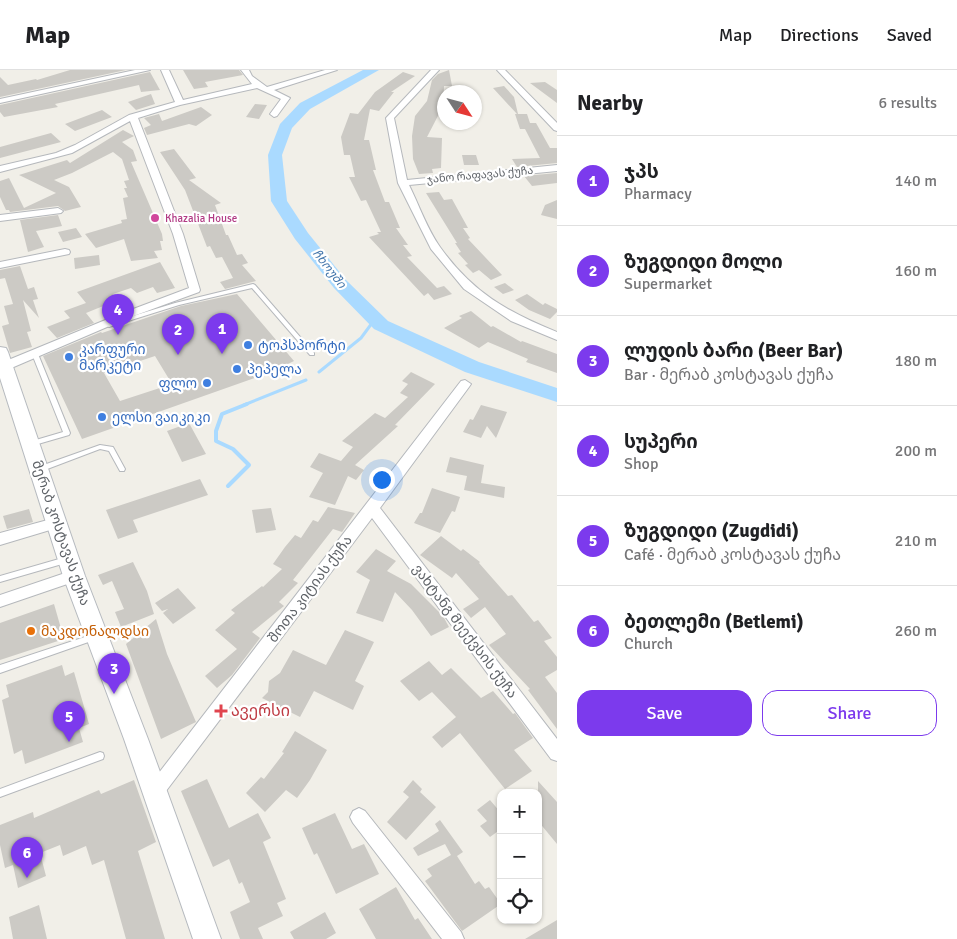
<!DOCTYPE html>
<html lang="en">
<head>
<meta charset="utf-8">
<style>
	body { margin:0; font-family:Signika,"Noto Sans Georgian",sans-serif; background:#f6f6f6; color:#202124 }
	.controls { position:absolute; right:15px; bottom:15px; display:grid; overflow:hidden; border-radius:10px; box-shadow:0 1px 4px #0004 }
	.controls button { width:45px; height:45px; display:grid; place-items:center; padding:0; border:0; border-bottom:1px solid #e0e0e0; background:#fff; color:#202124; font:25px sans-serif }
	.compass { position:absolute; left:437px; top:15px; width:45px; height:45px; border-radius:50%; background:#fff; box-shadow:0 1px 4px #0004; rotate:126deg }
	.you { position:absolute; left:381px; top:409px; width:18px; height:18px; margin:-12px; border:4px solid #fff; border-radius:50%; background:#1a73e8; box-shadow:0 0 0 8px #1a73e833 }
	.badge { display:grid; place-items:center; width:32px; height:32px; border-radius:50%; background:#7c3aed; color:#fff; font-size:16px; font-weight:700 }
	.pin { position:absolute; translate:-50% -41px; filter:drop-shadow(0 1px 2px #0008) }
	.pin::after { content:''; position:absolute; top:26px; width:18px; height:15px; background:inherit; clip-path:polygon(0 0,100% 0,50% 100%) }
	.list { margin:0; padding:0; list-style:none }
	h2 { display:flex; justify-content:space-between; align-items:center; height:65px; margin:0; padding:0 20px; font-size:21px }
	h2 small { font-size:16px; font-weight:400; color:#757577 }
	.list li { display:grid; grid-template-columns:32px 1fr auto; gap:15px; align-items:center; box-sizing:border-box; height:90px; padding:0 20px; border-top:1px solid #e0e0e0 }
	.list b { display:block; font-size:19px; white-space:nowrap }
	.list p { margin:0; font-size:16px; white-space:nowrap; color:#757577 }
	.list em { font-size:16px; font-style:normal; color:#757577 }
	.actions { display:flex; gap:10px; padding:15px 20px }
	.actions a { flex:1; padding:11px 0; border:1px solid #7c3aed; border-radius:15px; text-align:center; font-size:18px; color:#7c3aed }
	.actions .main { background:#7c3aed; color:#fff }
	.icon { flex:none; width:28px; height:28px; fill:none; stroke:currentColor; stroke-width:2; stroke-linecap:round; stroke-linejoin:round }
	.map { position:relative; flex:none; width:557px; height:869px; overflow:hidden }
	header { display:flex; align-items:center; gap:30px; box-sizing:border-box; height:70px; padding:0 25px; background:#fff; border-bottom:1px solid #e0e0e0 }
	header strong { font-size:24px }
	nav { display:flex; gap:28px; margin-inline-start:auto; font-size:18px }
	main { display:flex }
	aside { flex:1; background:#fff }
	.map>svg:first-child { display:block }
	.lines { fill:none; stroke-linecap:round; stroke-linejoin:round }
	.stream-far1 { stroke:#aadaff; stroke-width:3 }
	.stream { stroke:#aadaff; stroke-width:4 }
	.river { fill:#aadaff; fill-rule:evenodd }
	.building { fill:#cccac5; fill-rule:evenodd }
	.lane-casing { stroke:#b5b8bc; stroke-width:2 }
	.street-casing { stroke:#b5b8bc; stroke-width:2 }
	.secondary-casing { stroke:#b6babf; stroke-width:2 }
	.lane { fill:#fff; fill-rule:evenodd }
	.street { fill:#fff; fill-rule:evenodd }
	.secondary { fill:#fff; fill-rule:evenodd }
	.hotel-dot { fill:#d1479c; stroke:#fff; stroke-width:2 }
	.shop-dot { fill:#3f7fe0; stroke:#fff; stroke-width:2 }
	.food-dot { fill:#e8710a; stroke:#fff; stroke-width:2 }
	.health-dot { fill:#e0444e; stroke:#fff; stroke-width:2 }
	.labels { text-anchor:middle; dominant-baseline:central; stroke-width:4.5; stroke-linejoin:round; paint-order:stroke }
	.far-street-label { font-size:11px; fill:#5f6368; stroke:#fff }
	.far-hotel-label { font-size:11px; fill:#b23c85; stroke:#fff; text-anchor:start }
	.far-water-label { font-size:12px; font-style:italic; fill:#4174aa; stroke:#fff }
	.shop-label { font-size:14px; fill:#366cbe; stroke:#fff; text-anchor:start }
	.street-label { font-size:14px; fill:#5f6368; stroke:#fff }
	.food-label { font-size:14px; fill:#c56008; stroke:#fff; text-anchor:start }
	.near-health-label { font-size:16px; fill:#be3a42; stroke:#fff; text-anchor:start }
</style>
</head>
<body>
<header>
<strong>Map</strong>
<nav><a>Map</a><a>Directions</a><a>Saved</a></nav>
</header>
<main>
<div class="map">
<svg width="557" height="869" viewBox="0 0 557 869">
	<rect width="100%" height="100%" fill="#f1efe8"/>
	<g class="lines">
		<!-- stream-far1 -->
		<path class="stream-far1" d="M319 302 361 268 375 249
			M244 335 306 310"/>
		<!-- stream -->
		<path class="stream" d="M228 416 249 395 233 379 216 371V361L222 344 247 334"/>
		<!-- river -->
		<path class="river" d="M363 0H379L310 39 292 58 282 85 287 131 308 163 346 210 388 251 479 292 557 318V332L465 302 374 259 334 218 295 169 271 131 268 85 280 54 300 33Z"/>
	</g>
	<!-- building -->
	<path class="building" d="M70 0H126L0 27V7L8 15 36 9 37 10Z
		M183 0H239L243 5 205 12 208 17 194 19Z
		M449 0 452 16H444L443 40H441L427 67 442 68 441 98 432 99 433 103 419 104 413 89 412 66 415 46 427 31 432 10 438 4Z
		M150 2 160 20 141 22 139 15 55 34 58 37 4 47 0 42V35Z
		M403 2 415 6 391 22H394L379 41 370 39 364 70H369L376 100H373L385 132H389L400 158H396L408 175H403L412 186 407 187 437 218 444 216 452 224 434 230 428 223 424 226 369 167 379 164 377 162H381L366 130 361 131 349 107H355L350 85H344L341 67 350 43 358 44 375 22Z
		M545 12 557 20V33L530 13Z
		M504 16 514 27 518 44H527L530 53H536L550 78H557V93L517 97 512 89 540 88 525 59H520L515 44H517L493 18Z
		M151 24 155 34 136 40 128 32Z
		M255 34 267 35 259 49 246 47Z
		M201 37 212 45 196 56 189 54 147 65 144 58 151 55 144 48 159 44 162 51Z
		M102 40 112 47 75 61 65 54Z
		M123 60 134 66 122 72 133 80 137 91 131 92 162 164 163 171H160L162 180 154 181 158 188 131 191 124 169 96 178 85 164 122 153 121 150 127 149 123 128 128 127 124 118H127L124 111 129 110 122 89 113 82 72 103 54 110 69 117 81 137 65 141 58 136 10 142 9 140H6L0 127V111L9 108 24 138 56 123 19 105 67 90 70 93Z
		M51 63 61 72 0 88V77Z
		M174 79 196 108 189 110 221 133 215 135 226 165H228L237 185 242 184 248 193 242 195 256 211 225 219 220 212 233 208 222 187 216 188 210 176 207 177 185 120 160 82Z
		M462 85H476L479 95H464Z
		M557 103V113L532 116 524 106Z
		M439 122 444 130 452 129 468 158H463L470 168 468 169 502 205 491 210 479 200 473 203 465 195 468 194 458 183 461 182 455 173H457L426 123Z
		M557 130V149L541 145 545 135Z
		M58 145 62 156 36 161 44 177 28 182 20 150Z
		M76 158 82 167 63 172 58 162Z
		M99 185 100 195 75 199 74 188Z
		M160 192 175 218 157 223 153 217 137 223 131 218 113 224 118 230 86 243 94 253 57 268 47 257 70 248 64 241 86 233 77 222Z
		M20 196 28 219 34 217 38 229 33 230 39 248 23 230 31 261 27 262 32 277 10 283 2 256 9 254 4 236 13 234 5 208 0 209V200Z
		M505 213 514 220 503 224 494 217Z
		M237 224 294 291 269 303 82 369 43 286 101 262 102 263 181 236ZM155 286 172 314 120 331 104 303Z
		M527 224 543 235 545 233 557 239V242L550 249 529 240 515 230Z
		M471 241 491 257 493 256 521 272 522 271 557 284V303L526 292 528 289 488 272 479 278 444 258 462 248 459 246Z
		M411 302 435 314 395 355 398 356 355 395 364 400 356 410 348 406 335 435 309 427 323 403 310 397 319 383 341 391 353 377 342 371 375 343 385 348 408 327 400 323 408 314 402 311Z
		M481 335 507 342 496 368 487 356 481 368 463 362 470 349 473 350Z
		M189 353 206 384 182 392 167 361Z
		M450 387 484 395 481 413 505 417 504 428 464 420 467 406 446 402Z
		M200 409 208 425 133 450 138 462 118 469 106 440Z
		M432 418 460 427 455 442 452 441 440 463 414 453 420 443H422Z
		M328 437 355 443 342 462 333 459 312 486 293 510 298 513 279 532 284 536 252 562 260 568 232 605 217 618 205 606 237 579 215 560 235 543 231 540 262 516 263 517 282 499 273 494 285 477 295 465 301 468 313 450 318 452Z
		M271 438 276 460 256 463 252 440Z
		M29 439 33 452 7 459 3 446Z
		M441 466 461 481 463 479 480 492 479 493 508 526 512 525 534 552 538 550 552 568 544 571 557 587V600L545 607 557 623V659L528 620 530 619 489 575 506 564 485 537 471 548 463 539 479 529 456 503 452 508 420 485Z
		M376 479 396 491 387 501 411 514 443 546 449 557 431 566 412 540 395 522 383 552 356 543 370 510 356 502Z
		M133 492 147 521 154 544 121 557 115 542 124 539 112 511 103 515 98 505Z
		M178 518 196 538 173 554 163 543 168 539 162 541 155 533Z
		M54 534 64 569 0 590V553Z
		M156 549 167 584 196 652 161 669 126 574Z
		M345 560 374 572 355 611 364 616 353 640 314 621 300 647 262 628 268 622 269 611 280 603 293 580 326 595Z
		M429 591 442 605 451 598 481 628 493 621 513 644 515 643 533 668 514 680 532 701 505 719 460 663 442 678 432 667 456 647 432 622 419 631 400 611Z
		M62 595 65 606 74 602 89 654 79 658 83 672 25 694 22 680 14 684 2 630 9 627 6 615Z
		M295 661 327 680 310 710 297 728 286 720 265 742 246 723 261 707 264 709 284 683 282 682Z
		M207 709 229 758 258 743 271 768 263 772 286 829 277 833 283 846 258 858 263 869H240L230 842 250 832 242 812 239 814 229 789 213 797 181 721Z
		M134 710 156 772 138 781 165 869H126L104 790 92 795 86 776 63 786 60 775 40 783 46 806 18 818 13 795 5 798 0 775V755L33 742 34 748 99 720 101 724Z
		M413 710 422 719 420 722 436 737 406 770 387 752 409 727 403 722Z
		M538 711 557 732V774L538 751Z
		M490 730 501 743V759L490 767 480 756 487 751 477 740Z
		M335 743 352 779 364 774 379 804 336 824 317 783 314 785 302 758Z
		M440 750 463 782 457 786 475 814 479 811 485 819 489 817 501 834 462 861 425 811 432 806 427 799 451 785 445 774 418 786 413 778 439 761 435 754Z
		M396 817 415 850 418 848 432 869H376L359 839Z
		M39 835 47 869H13L9 847Z
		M325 842 336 863 326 869H294L290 862Z
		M557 850V869H525Z"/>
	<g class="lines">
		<defs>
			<path id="lane" d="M253 214 255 215 314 283V285H310L252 218 179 235 109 257 106 255 107 254 175 233Z
				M35 282 38 284 70 363 69 365 31 376 28 374 29 372 63 362 32 284Z
				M100 375 113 377 125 399 124 401H120L109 381 100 379 42 401H38L37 399 38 397Z
				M66 487 69 488 70 490 69 492 0 512V506Z
				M94 564 97 565 98 567 97 569 0 603V595Z
				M100 682 103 683 104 686 103 689 0 727V719Z"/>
			<path id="street" d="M135 0H150L0 33V29Z
				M161 0H169L183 30 252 14 241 0H249L252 6 267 17 325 0H337L274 20 290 28 277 46 274 47 270 44 281 29 257 18 180 35 138 48 183 164 200 220 199 222 128 248 9 299H1V293L120 244 189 218 173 164 130 51 72 83 0 102V96L56 83 75 75 129 45 175 32Z
				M431 0H439L394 48 407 110 557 95V101L409 115C419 135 427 159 440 177 472 222 507 242 557 262V270L511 251 464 219 431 179 398 113 386 48Z
				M497 0H505L557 53V61L554 60Z
				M58 138 63 141 61 143 0 151V145Z
				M65 179 69 180 70 182 69 184 0 198V192Z
				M465 310 471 314 469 317 380 438 557 669V691L551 689 372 448 160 729 154 732 148 729 145 723 148 717 461 311Z
				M55 448 60 449 62 453 60 457 0 475V463Z
				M74 500 79 502 81 506 79 510 0 537V525Z
				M359 738 365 741 461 862 464 869H442L353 753 350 747 353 741Z"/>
			<path id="secondary" d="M0 277 6 278 8 282 85 506 148 669 221 869H193L124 669 63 506 0 308Z"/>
		</defs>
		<!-- lane casing -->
		<use href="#lane" class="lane-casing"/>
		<!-- street casing -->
		<use href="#street" class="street-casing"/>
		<!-- secondary casing -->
		<use href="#secondary" class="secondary-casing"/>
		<!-- lane -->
		<use href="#lane" class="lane"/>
		<!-- street -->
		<use href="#street" class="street"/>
		<!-- secondary -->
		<use href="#secondary" class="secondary"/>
	</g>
	<!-- markers -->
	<circle class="hotel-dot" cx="155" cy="148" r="5"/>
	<g class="shop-dot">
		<circle cx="248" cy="275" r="5"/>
		<circle cx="69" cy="287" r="5"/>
		<circle cx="237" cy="299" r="5"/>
		<circle cx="207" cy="313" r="5"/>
		<circle cx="102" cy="347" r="5"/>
	</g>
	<circle class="food-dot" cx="31" cy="561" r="5"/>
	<path class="health-dot" d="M218.5 633.5h5v5h5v5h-5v5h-5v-5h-5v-5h5z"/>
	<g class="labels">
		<!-- far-street labels -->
		<g class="far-street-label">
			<text transform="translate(480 105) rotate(-5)">ჯანო რაფავას ქუჩა</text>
		</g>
		<!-- far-hotel labels -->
		<g class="far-hotel-label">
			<text x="165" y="148">Khazalia House</text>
		</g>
		<!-- far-water labels -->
		<g class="far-water-label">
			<text transform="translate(329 199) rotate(52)">ჩხოუში</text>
		</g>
		<!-- shop labels -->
		<g class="shop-label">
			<text x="258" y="275">ტოპსპორტი</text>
			<text x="79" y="279">კარფური<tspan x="79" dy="16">მარკეტი</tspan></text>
			<text x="247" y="299">პეპელა</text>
			<text x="197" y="313" text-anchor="end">ფლო</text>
			<text x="112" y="347">ელსი ვაიკიკი</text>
		</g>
		<!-- street labels -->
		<g class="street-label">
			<text transform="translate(61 463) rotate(71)">მერაბ კოსტავას ქუჩა</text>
			<text transform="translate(310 519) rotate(-53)">შოთა კიტიას ქუჩა</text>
			<text transform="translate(465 561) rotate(53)">ვახტანგ მეექვსის ქუჩა</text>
		</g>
		<!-- food labels -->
		<g class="food-label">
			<text x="41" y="561">მაკდონალდსი</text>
		</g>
		<!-- near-health labels -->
		<g class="near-health-label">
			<text x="231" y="641">ავერსი</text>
		</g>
	</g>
</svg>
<div class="controls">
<button>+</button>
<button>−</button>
<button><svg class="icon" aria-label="locate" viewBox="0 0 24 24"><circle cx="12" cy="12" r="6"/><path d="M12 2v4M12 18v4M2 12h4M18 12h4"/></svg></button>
</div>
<svg class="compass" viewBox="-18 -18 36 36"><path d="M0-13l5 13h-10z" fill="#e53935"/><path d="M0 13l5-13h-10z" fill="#757577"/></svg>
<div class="you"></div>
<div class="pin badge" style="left:222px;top:284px">1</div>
<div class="pin badge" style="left:178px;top:285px">2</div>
<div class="pin badge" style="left:114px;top:624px">3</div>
<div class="pin badge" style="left:118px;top:265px">4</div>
<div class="pin badge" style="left:69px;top:672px">5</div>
<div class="pin badge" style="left:27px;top:808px">6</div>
</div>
<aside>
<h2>Nearby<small>6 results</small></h2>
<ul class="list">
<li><span class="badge">1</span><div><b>ჯპს</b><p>Pharmacy</p></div><em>140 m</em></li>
<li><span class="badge">2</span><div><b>ზუგდიდი მოლი</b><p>Supermarket</p></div><em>160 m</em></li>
<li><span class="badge">3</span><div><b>ლუდის ბარი (Beer Bar)</b><p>Bar · მერაბ კოსტავას ქუჩა</p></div><em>180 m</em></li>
<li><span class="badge">4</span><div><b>სუპერი</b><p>Shop</p></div><em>200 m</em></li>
<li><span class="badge">5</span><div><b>ზუგდიდი (Zugdidi)</b><p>Café · მერაბ კოსტავას ქუჩა</p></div><em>210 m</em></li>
<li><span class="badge">6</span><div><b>ბეთლემი (Betlemi)</b><p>Church</p></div><em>260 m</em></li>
</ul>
<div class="actions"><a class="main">Save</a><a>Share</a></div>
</aside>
</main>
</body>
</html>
